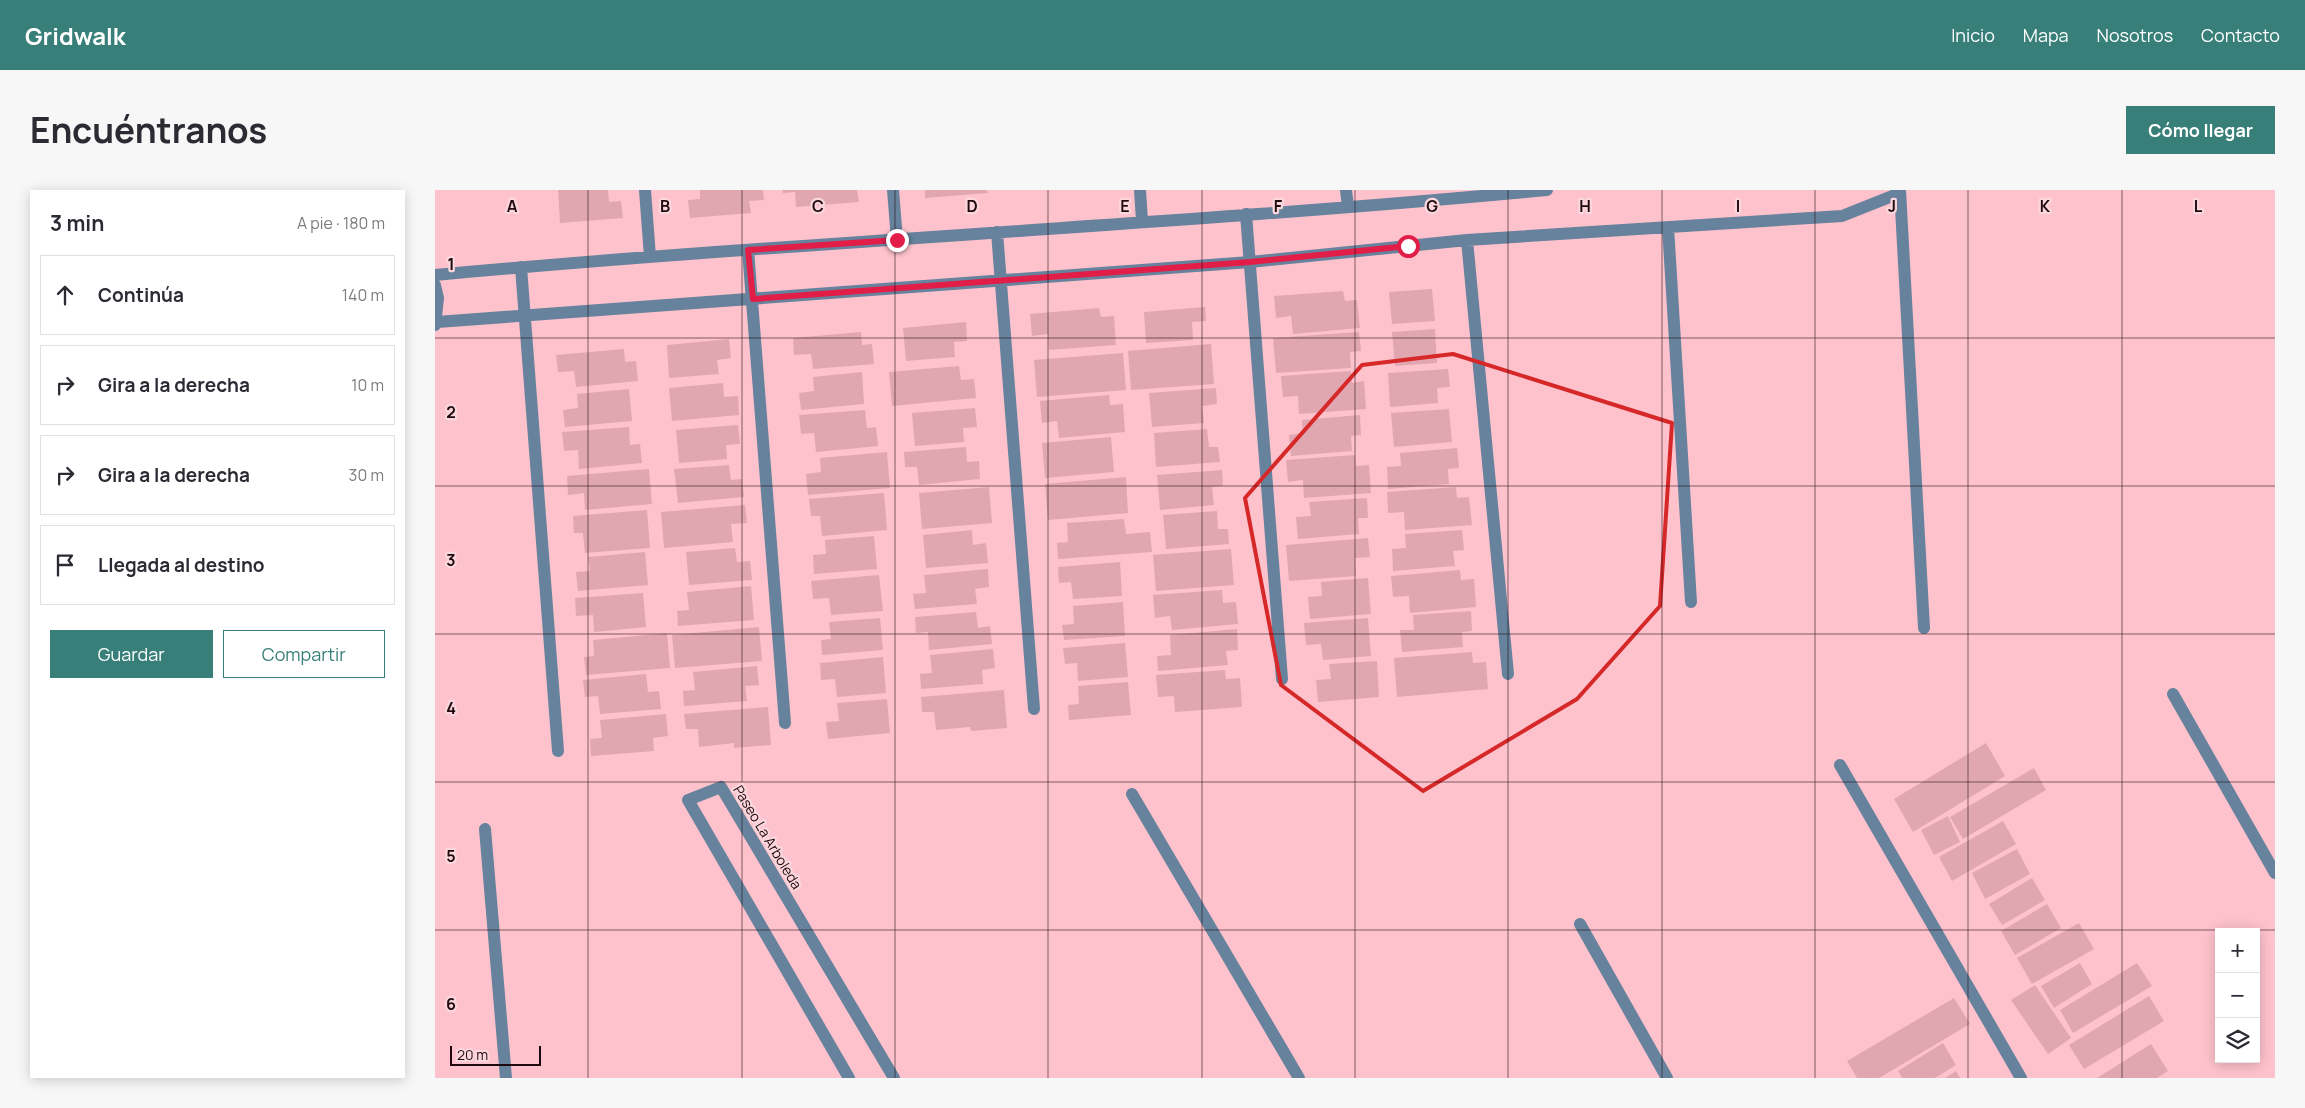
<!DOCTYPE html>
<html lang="es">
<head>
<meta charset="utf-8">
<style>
	body { margin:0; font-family:Manrope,sans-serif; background:#f7f7f7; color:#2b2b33 }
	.controls { position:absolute; right:15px; bottom:15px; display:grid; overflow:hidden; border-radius:0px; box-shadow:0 2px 12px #0003 }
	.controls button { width:45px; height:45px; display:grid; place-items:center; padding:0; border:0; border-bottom:1px solid #e1e1e2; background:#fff; color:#2b2b33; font:25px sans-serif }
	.scale { position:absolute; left:15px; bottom:12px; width:91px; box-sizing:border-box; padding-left:5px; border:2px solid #1e0a0e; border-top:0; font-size:14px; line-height:18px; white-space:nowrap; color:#1e0a0e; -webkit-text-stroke:4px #fbd6dc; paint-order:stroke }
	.stop { position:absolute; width:15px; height:15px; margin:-11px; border:4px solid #e11d48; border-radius:50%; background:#fff }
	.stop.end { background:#e11d48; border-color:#fff; box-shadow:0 1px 5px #0008 }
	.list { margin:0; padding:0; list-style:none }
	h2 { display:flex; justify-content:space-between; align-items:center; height:65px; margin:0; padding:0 20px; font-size:21px }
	h2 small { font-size:16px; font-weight:400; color:#7c7c81 }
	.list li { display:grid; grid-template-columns:32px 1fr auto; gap:15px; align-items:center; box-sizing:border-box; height:80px; margin:0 10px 10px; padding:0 10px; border:1px solid #e1e1e2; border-radius:0px }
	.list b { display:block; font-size:19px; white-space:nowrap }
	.list em { font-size:16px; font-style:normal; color:#7c7c81 }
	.actions { display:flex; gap:10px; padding:15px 20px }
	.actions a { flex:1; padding:11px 0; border:1px solid #377f78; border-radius:0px; text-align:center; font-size:18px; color:#377f78 }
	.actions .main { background:#377f78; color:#fff }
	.icon { flex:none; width:28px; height:28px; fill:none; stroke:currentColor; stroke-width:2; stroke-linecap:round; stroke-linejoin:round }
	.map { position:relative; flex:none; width:1840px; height:888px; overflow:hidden; border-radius:0px }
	header { display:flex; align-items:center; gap:30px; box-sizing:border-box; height:70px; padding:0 25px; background:#377f78; color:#fff }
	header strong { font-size:24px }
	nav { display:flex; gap:28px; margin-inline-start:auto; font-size:18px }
	.intro { display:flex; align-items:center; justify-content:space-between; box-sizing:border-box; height:120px; padding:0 30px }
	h1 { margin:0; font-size:35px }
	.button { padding:12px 22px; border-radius:0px; background:#377f78; color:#fff; font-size:18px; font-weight:700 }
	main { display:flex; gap:30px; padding:0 30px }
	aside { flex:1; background:#fff; border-radius:0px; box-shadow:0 2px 12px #0003 }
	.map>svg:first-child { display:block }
	.building { fill:#e1a7b1 }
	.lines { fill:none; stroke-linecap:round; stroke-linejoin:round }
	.minor { stroke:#66829d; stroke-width:12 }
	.route { stroke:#e11d48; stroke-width:6 }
	.marked { fill:none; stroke:#d62828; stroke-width:4; stroke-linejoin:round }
	.grid { fill:none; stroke:#1e0a0e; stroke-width:1; stroke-opacity:0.55 }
	.labels { text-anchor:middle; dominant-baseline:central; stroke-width:4.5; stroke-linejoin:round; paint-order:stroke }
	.street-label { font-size:14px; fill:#1e0a0e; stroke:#fbd6dc }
	.grid-label { font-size:16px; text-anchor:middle; font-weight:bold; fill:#1e0a0e; stroke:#fbd6dc; stroke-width:4.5; stroke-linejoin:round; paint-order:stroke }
</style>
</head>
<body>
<header>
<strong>Gridwalk</strong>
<nav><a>Inicio</a><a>Mapa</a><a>Nosotros</a><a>Contacto</a></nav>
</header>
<div class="intro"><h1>Encuéntranos</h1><a class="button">Cómo llegar</a></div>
<main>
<aside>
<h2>3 min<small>A pie · 180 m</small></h2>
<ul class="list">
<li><svg class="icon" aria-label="ahead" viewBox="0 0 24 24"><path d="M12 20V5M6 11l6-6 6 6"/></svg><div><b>Continúa</b></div><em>140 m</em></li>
<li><svg class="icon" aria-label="right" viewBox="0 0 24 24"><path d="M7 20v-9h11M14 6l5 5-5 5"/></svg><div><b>Gira a la derecha</b></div><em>10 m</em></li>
<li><svg class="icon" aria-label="right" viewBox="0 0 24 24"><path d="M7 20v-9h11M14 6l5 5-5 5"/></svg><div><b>Gira a la derecha</b></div><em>30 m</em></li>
<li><svg class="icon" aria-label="arrive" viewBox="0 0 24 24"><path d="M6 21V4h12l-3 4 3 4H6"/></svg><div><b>Llegada al destino</b></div></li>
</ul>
<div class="actions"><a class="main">Guardar</a><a>Compartir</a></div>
</aside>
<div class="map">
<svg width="1840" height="888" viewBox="0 0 1840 888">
	<rect width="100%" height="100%" fill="#fec2cc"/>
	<!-- building -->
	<path class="building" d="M123 0H173L174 12 186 11 188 28 125 33Z
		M265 0H328L329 10 314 11 316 23 255 28 253 10 265 9Z
		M347 0H422L424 12 361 17 360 2 348 3Z
		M490 0H552L553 3 490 8Z
		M997 99 1000 131 957 134 954 102Z
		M908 101 910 111 922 110 925 138 858 144 856 126 841 128 839 106Z
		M770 117 771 131 757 132 758 150 711 153 709 122Z
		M664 118 666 127 679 126 681 155 614 160 613 144 597 146 595 124Z
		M531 132 532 151 519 152 520 167 471 171 468 138Z
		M1000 139 1002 173 960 176 957 142Z
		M426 142 427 155 437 154 439 174 378 179 376 164 359 165 358 148Z
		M924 142 926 161 915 162 916 178 841 183 838 148Z
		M294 149 296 168 282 170 284 184 234 188 232 155Z
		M776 154 779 194 696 200 693 161Z
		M189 159 190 172 201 171 203 191 141 197 139 181 123 182 121 165Z
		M688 163 691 200 602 207 599 170Z
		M524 176 526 190 539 189 541 208 457 216 454 182Z
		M1013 179 1015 197 1002 198 1003 213 955 217 953 183Z
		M916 181 917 193 929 191 931 219 864 224 863 206 848 207 846 186Z
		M427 182 429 214 366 220 364 203 379 201 378 187Z
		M288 193 289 207 303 206 304 225 237 231 234 198Z
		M781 198 782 214 767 216 769 233 717 237 714 203Z
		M194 199 197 231 130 237 128 220 143 218 142 204Z
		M674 205 675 215 688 214 690 242 624 248 622 231 607 233 605 211Z
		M540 218 542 237 528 238 529 252 480 256 477 223Z
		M1014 219 1017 252 959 257 956 223Z
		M430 220 432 238 441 237 443 256 381 262 379 243 366 244 364 225Z
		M925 225 926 245 916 246 917 261 856 266 854 245 868 243 867 230Z
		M303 235 305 254 291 255 292 269 244 273 241 240Z
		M194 237 195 255 205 254 207 273 144 279 143 260 129 261 127 242Z
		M772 239 774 257H783L785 272 721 277 719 243Z
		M676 247 679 282 610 288 607 253Z
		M531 257 532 272 544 271 545 289 484 295 482 277H470L469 262Z
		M1022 258 1024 278 1013 279 1014 294 953 299 952 277 966 276 965 263Z
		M452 262 455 298 373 305 371 284 386 282 385 268Z
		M920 265 921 276 934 275 936 303 869 308 868 290 853 292 851 270Z
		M294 275 296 290 307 289 309 307 243 313 239 279Z
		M214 279 217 314 150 320 149 303 133 305 132 286Z
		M787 280 788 296 777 297 779 315 725 320 722 285Z
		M691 287 693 323 613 330 610 294Z
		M554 297 557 333 487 339 484 303Z
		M1021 297 1022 308 1034 307 1037 335 970 340 969 322 953 323 952 302Z
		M449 303 452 340 387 346 385 326H376L374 309Z
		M932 308 933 328H923L924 344 863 349 861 327 876 326 874 312Z
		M310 315 312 333 296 334 298 352 229 358 226 322Z
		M212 320 215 358 150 363 148 343H139L138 326Z
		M782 321 783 339H793L794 354 731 359 728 325Z
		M689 329 691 344 715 342 717 362 623 369 622 353 633 352 632 333Z
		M537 340 538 355 551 353 553 373 491 378 488 345Z
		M1027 340 1029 360 1018 361 1020 376 958 381 957 359 971 358 970 344Z
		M439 346 442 379 379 384 378 365 391 364 390 350Z
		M933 348 935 367 920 368 921 386 854 391 851 355Z
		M300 358 302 372 315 371 317 390 254 395 251 362Z
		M796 359 799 395 721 401 718 365Z
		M210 362 213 395 143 401 141 382 155 381 153 367Z
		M685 372 687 406 638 409 636 392 624 393 623 377Z
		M553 379 554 397 540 399 542 414 480 419 478 404 491 403 489 385Z
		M1025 380 1026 390 1039 389 1041 417 975 423 974 406 958 407 956 386Z
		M444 385 448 421 396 425 394 408 378 409 376 391Z
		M933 388 936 424 875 429 873 407 887 406 886 392Z
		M316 396 319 430 243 436 242 421 254 420 252 402Z
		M787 400 788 413 801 412 803 434 737 440 735 426 720 428 718 405Z
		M208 403 211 437 159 442 158 425 141 426 140 408Z
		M688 412 690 446 629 450 627 435 639 434 638 416Z
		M1036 421 1037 441 1027 442 1028 457 967 462 965 440H979L978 425Z
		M541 422 543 438 555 436 557 454 494 460 493 442 481 443 480 427Z
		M445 428 448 460 387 465 386 450 396 449 394 432Z
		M933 428 936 466 888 470 886 454 871 455 869 433Z
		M324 437 327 471 240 478 237 445Z
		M802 439 803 460 791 461 793 475 723 481 722 466 736 465 735 445Z
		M232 443 235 478 151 485 149 467 159 466 158 450Z
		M690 453 693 487 643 491 642 473 630 474 628 458Z
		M558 459 560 478 547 480 548 494 486 499 485 484 497 483 495 465Z
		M1037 462 1038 473 1051 472 1053 499 962 507 959 468Z
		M448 467 451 503 402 507 400 489 386 490 385 473Z
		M942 471 944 507 883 512 881 490 896 489 894 474Z
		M322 476 324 495 310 496 312 511 249 516 248 501 260 500 258 482Z
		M790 480 791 489 805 488 807 517 740 522 739 506 723 507 721 485Z
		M211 484 213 502 224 501 226 519 165 524 163 506 150 507 148 490Z
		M693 492 696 525 634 530 633 515 644 514 643 496Z
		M569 500 572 538 536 541 535 537 501 540 499 522H487L486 507Z
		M452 509 455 543 393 549 391 532 404 531 402 513Z
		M333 517 336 555 299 558V553L264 557 263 539H251L249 524Z
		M231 524 233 546 218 548 219 561 156 566 155 549 167 548 165 530Z
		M1551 553 1570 586 1478 642 1459 609Z
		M1599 578 1611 600 1528 649 1515 627Z
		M1513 626 1525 652 1499 665 1486 640Z
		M1568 631 1581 654 1517 691 1504 667Z
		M1582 659 1595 684 1550 709 1537 683Z
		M1597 688 1610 710 1567 735 1554 714Z
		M1612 714 1626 738 1580 765 1566 741Z
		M1644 733 1659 759 1597 794 1582 768Z
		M1645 773 1657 794 1619 818 1606 796Z
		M1702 773 1717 796 1638 843 1625 820Z
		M1600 795 1636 848 1613 864 1576 810Z
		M1714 806 1729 831 1649 879 1634 855Z
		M1519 808 1535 834 1444 888H1422L1412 871Z
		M1508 853 1521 875 1500 888H1467L1463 881Z
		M1716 854 1733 881 1722 888H1662Z
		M1521 881 1525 888H1510Z"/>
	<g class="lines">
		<!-- minor -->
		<path class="minor" d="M210 0 215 67
			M458 0 462 50
			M705 0 707 31
			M911 0 913 17
			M1465 0 1489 438
			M811 24 847 489
			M1233 37 1256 412
			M562 42 599 519
			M1032 50 1073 484
			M313 60 350 533
			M86 77 123 561
			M0 85C370 51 742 35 1112 0
			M0 95 3 108 0 135
			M2 132 815 72 1032 50 1407 26 1465 3
			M1738 504 1840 683
			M1405 575 1586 888
			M697 604 864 888
			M50 639 71 888
			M1145 734 1232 888
			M414 888 253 610 286 597 459 888"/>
	</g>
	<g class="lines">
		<!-- route -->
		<path class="route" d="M462 50 313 60 318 109 815 72 973 56"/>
	</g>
	<!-- marked area -->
	<path class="marked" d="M1018 164 1237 233 1225 416 1142 509 988 601 846 495 810 308 927 175Z"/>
	<!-- grid -->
	<path class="grid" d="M153 0V888M307 0V888M460 0V888M613 0V888M767 0V888M920 0V888M1073 0V888M1227 0V888M1380 0V888M1533 0V888M1687 0V888M0 148H1840M0 296H1840M0 444H1840M0 592H1840M0 740H1840"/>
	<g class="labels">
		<!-- street labels -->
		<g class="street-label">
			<text transform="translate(333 647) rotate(59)">Paseo La Arboleda</text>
		</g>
	</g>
	<g class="grid-label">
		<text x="77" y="22">A</text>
		<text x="230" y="22">B</text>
		<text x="383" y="22">C</text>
		<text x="537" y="22">D</text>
		<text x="690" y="22">E</text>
		<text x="843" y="22">F</text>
		<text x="997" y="22">G</text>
		<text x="1150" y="22">H</text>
		<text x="1303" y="22">I</text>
		<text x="1457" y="22">J</text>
		<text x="1610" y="22">K</text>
		<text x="1763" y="22">L</text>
		<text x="16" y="80">1</text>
		<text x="16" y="228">2</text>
		<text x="16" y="376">3</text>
		<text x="16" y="524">4</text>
		<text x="16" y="672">5</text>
		<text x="16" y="820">6</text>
	</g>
</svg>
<div class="controls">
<button>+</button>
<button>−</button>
<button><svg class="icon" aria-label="layers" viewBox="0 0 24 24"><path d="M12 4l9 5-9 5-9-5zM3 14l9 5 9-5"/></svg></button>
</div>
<div class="scale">20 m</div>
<div class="stop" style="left:973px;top:56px"></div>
<div class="stop end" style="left:462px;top:50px"></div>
</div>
</main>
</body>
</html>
